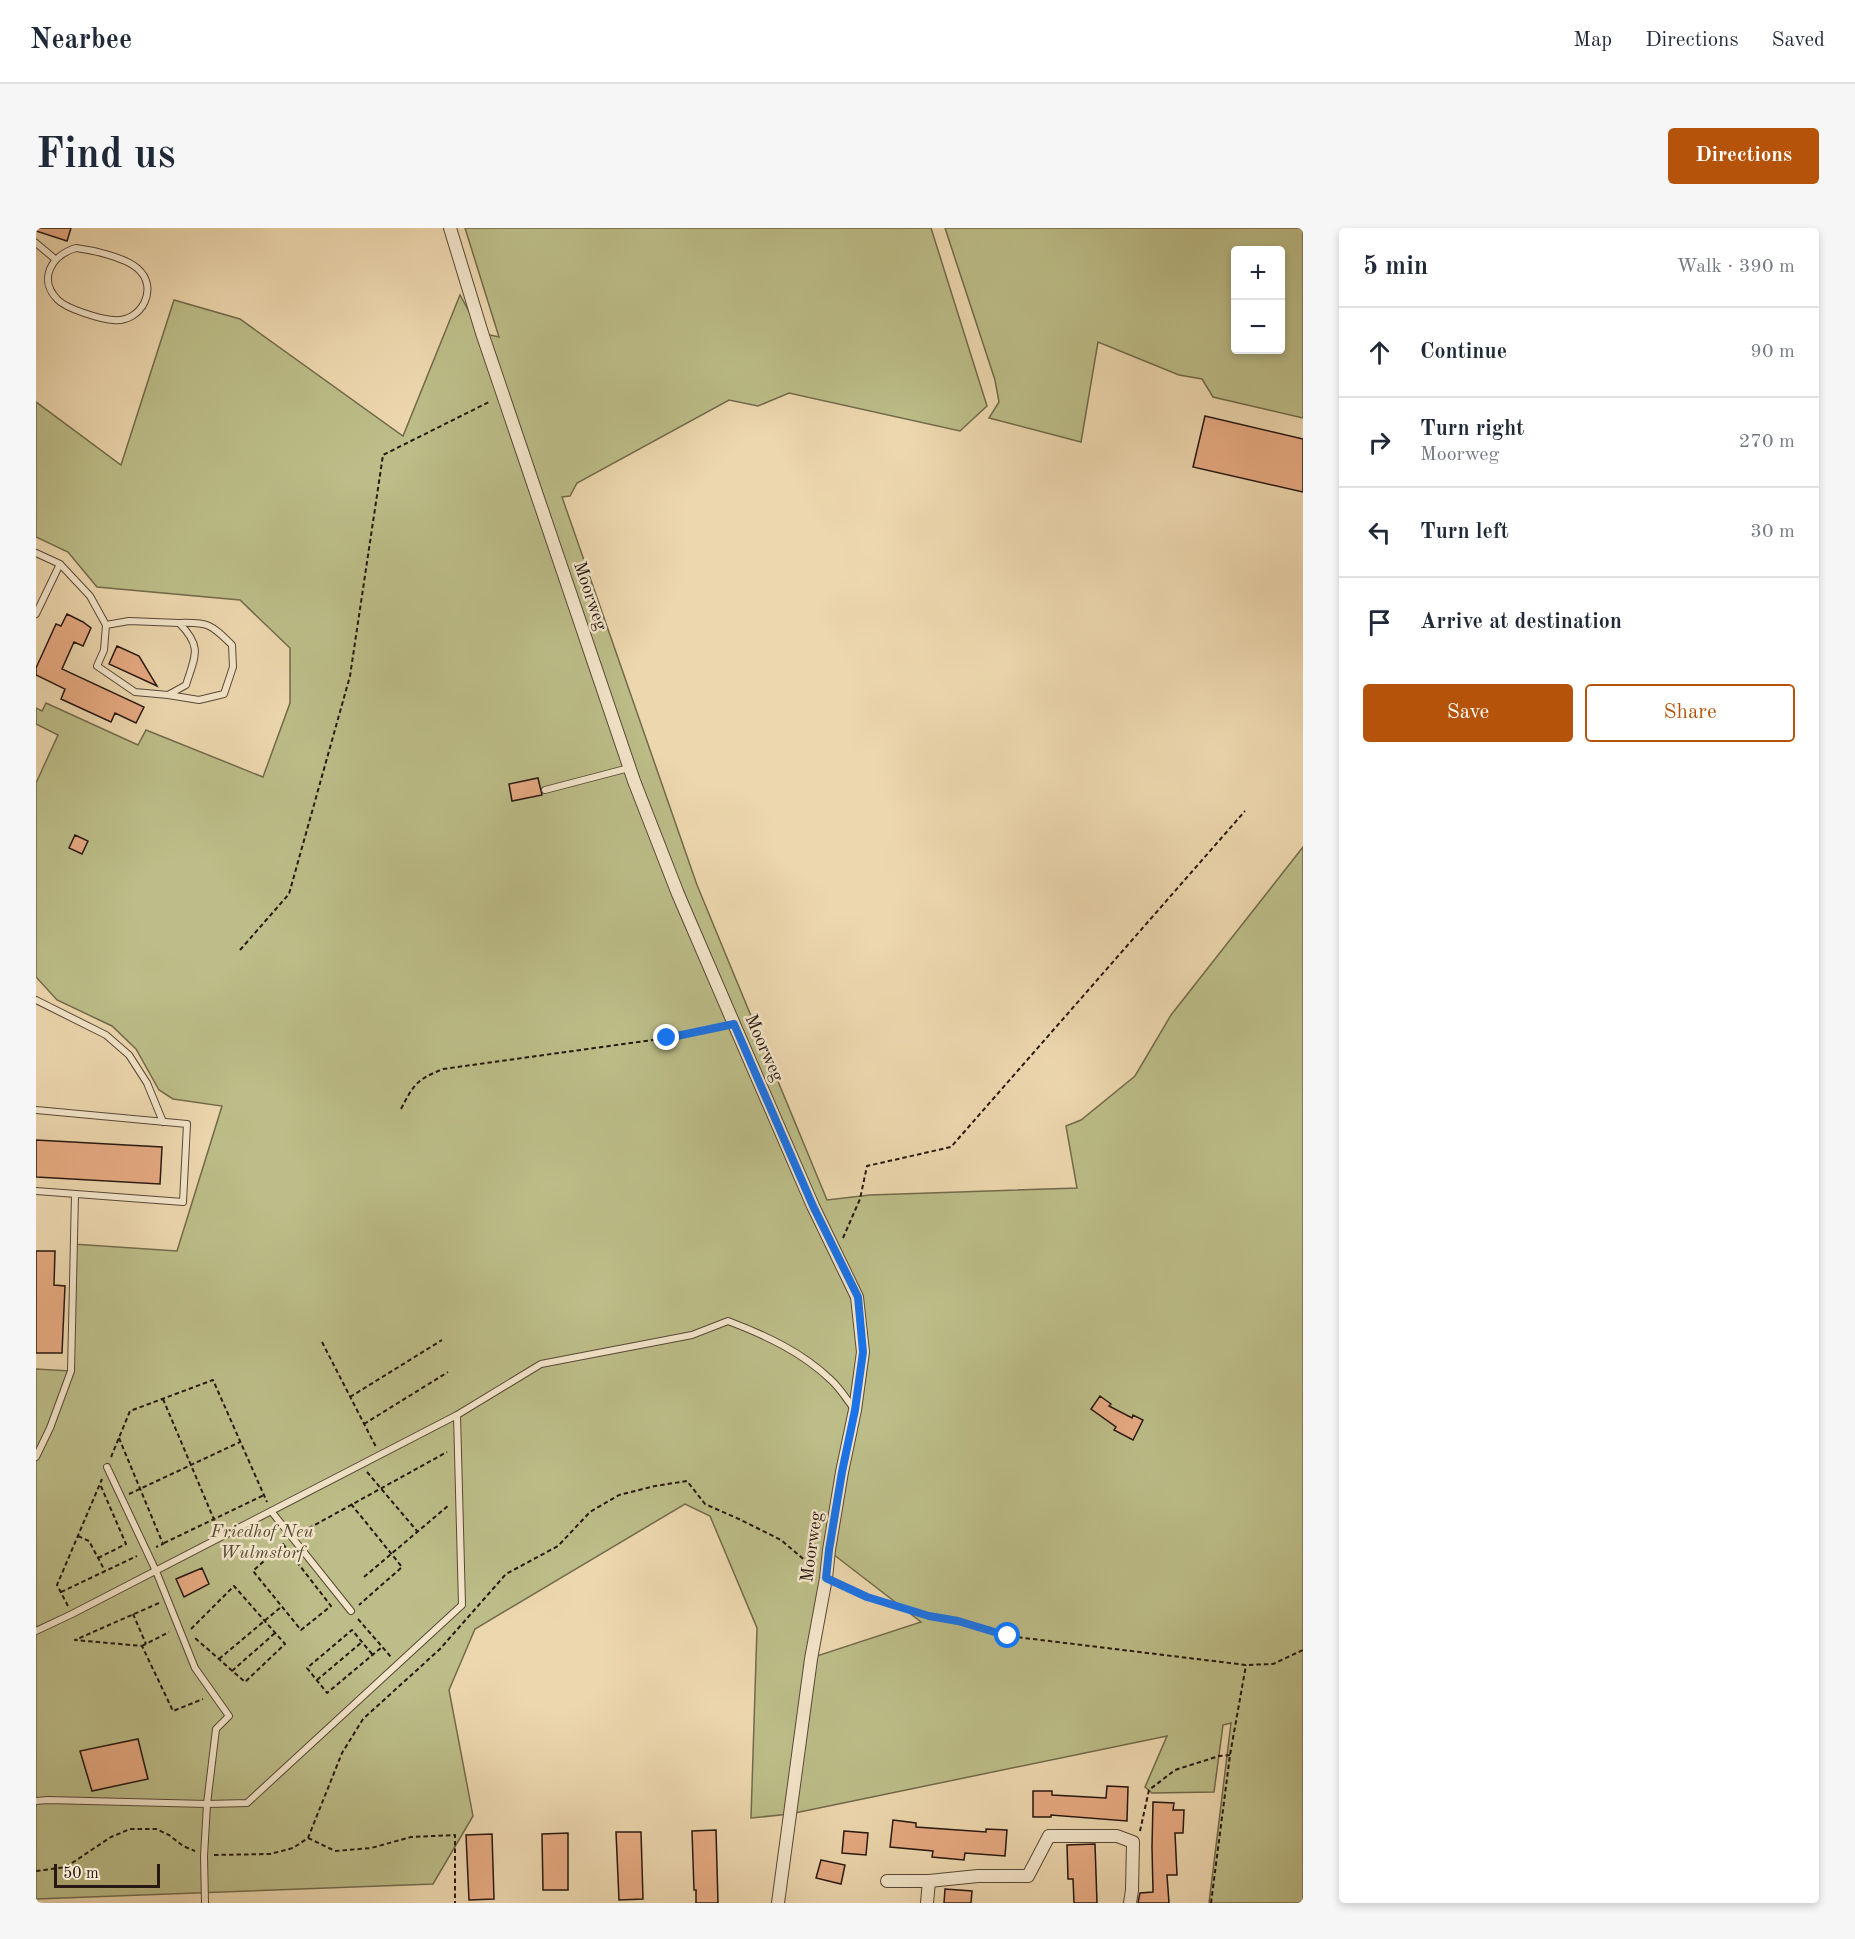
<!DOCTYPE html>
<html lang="en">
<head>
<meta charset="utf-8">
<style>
	body { margin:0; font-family:"Old Standard TT",serif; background:#f6f6f7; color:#1f2937 }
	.controls { position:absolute; right:18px; top:18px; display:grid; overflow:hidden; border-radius:6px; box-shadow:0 3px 9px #0003 }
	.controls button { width:54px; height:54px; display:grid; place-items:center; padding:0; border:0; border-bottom:2px solid #e0e1e3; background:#fff; color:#1f2937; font:30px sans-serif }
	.scale { position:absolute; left:18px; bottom:15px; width:106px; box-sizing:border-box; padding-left:6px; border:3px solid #271811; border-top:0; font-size:16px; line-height:21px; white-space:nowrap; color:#271811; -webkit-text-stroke:4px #f3e5ca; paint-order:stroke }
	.stop { position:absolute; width:18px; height:18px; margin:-14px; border:4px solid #1a73e8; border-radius:50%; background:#fff }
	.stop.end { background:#1a73e8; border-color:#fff; box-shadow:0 2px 6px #0008 }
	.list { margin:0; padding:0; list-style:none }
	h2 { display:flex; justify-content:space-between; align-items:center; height:78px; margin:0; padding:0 24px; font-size:26px }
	h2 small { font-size:20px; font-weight:400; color:#747a83 }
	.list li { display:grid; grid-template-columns:39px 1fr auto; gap:18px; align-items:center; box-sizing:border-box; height:90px; padding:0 24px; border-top:2px solid #e0e1e3 }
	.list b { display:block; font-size:22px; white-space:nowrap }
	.list p { margin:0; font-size:20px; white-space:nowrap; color:#747a83 }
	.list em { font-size:20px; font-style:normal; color:#747a83 }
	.actions { display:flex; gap:12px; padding:18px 24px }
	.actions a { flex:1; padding:14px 0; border:2px solid #b45309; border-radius:6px; text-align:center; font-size:21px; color:#b45309 }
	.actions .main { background:#b45309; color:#fff }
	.icon { flex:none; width:33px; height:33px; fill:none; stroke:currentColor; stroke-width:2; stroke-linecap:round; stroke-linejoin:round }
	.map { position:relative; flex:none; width:1267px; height:1675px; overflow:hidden; border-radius:6px }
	header { display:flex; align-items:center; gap:36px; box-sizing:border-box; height:84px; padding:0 30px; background:#fff; border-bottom:2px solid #e0e1e3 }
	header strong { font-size:28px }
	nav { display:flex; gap:33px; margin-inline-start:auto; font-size:21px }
	.intro { display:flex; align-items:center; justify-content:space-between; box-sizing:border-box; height:144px; padding:0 36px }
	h1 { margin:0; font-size:42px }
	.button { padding:15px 27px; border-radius:6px; background:#b45309; color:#fff; font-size:21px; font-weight:700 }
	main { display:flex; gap:36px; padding:0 36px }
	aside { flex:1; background:#fff; border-radius:6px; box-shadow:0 3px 9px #0003 }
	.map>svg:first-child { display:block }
	.green { fill:#bcbd88; stroke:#726a4c; stroke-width:1.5; fill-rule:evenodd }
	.building { fill:#e7aa82; stroke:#271811; stroke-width:1.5 }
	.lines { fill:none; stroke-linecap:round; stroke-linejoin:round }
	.lane-casing { stroke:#584838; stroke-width:8 }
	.street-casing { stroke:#584838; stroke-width:14 }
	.path { stroke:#271811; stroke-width:2; stroke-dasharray:4.5 3; stroke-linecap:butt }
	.lane { stroke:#f3e5ca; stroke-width:6 }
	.street { stroke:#f3e5ca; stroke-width:12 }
	.route { stroke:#1a73e8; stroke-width:8 }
	.labels { text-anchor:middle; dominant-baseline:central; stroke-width:5; stroke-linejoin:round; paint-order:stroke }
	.street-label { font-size:18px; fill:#271811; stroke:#f3e5ca }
	.park-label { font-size:18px; font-style:italic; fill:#544a35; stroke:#f3e5ca }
</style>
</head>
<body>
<header>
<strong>Nearbee</strong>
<nav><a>Map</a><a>Directions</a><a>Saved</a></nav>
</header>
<div class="intro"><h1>Find us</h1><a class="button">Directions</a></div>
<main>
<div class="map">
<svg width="1267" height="1675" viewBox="0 0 1267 1675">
	<rect width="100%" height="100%" fill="#edd7ae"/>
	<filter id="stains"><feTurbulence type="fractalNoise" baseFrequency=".00333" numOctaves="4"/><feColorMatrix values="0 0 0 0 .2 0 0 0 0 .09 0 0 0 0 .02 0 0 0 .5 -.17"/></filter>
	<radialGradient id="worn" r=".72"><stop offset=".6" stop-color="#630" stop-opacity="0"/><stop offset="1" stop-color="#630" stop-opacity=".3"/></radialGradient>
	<!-- green -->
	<path class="green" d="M429 0H895L951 178 924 203 753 165 722 178 693 172 541 255 534 268 526 269 661 657 791 972 834 967 1041 960 1030 898 1045 892 1099 848 1135 787 1267 619V1675H1173L1195 1495 1187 1497 1178 1564 1116 1565 1109 1559 1131 1508 754 1586 715 1590 721 1400 674 1288 649 1276 439 1401 413 1462 437 1588 397 1656 0 1671V1141L34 1143 37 1016 141 1023 186 878 137 871 123 862 100 821 76 798 21 772 0 749V555L22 507 0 496V480L6 483 10 475 102 517 110 502 227 549 254 475V420L204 372 61 359 32 324 0 309V174L85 237 138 72 204 91 367 208 424 67 445 105 463 109ZM793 1323 885 1394 775 1430Z
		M909 0H1267V190L1177 169 1166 151 1143 147 1062 114 1045 214 953 190 963 174 959 152ZM1200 22H1244V122H1200Z"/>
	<!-- building -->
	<path class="building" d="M0 0H35L31 13 0 3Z
		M1169 188 1267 211V264L1157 239Z
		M31 386 47 394 55 400 47 418 38 414 26 441 108 479 100 495 79 485 75 494 25 471 29 461 0 447V440L20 396 25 398Z
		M81 418 103 428 121 458 73 436Z
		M502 550 506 567 476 573 473 556Z
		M39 607 52 613 46 626 33 620Z
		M0 912 126 919 124 956 0 949Z
		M0 1023H19L18 1057 29 1058 26 1125H0Z
		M1064 1168 1075 1176 1073 1178 1096 1190 1097 1187 1107 1192 1097 1212 1078 1202 1080 1199 1055 1181Z
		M166 1340 173 1356 148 1369 140 1351Z
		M102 1511 112 1551 56 1563 44 1523Z
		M1071 1558 1092 1559 1091 1593 1015 1587V1589H997V1563H1016V1567L1070 1570Z
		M1117 1574 1138 1575 1137 1582H1148L1147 1605H1139L1141 1647H1131L1133 1675H1102L1104 1665 1117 1664 1116 1619Z
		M857 1592 880 1595V1599L950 1604V1601L971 1602 969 1628 929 1625 928 1632 896 1629 897 1623 854 1619Z
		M680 1602 682 1675H660V1662H658L656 1603Z
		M808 1603 832 1605 830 1627 806 1625Z
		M580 1604H605L607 1671 583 1672Z
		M532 1605V1662H507L506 1606Z
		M456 1606 458 1671 433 1672 430 1607Z
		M1059 1616 1061 1675H1038L1037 1651H1032L1031 1617Z
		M785 1632 809 1637 805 1656 780 1650Z
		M909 1661 936 1663 935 1675H908Z"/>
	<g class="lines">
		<defs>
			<path id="lane" d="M0 15 19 31
				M40 20C56 22 88 29 101 40 124 59 106 95 77 92 64 91 31 81 22 72 1 51 16 27 40 20Z
				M0 325 24 336 0 386
				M24 336 54 368 70 397 68 422 61 438 99 464 132 467 150 457C159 428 167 419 143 395L93 393 70 397
				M132 467 163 472 188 466 197 439 196 417C175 396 172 394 143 395
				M509 562 593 540
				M0 772 70 807 93 827 111 855 127 894
				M0 882 151 896 147 974 0 963
				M0 1229 14 1200 35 1143 39 966
				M71 1239 120 1343 159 1440 193 1488 180 1501 171 1576 168 1628 169 1675
				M235 1283 315 1383
				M0 1403 36 1386 421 1187 505 1136 656 1107 692 1093C729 1107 766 1124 795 1152 804 1160 811 1172 819 1182
				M0 1573 12 1572 171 1576 211 1575 426 1377 421 1187"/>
			<path id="street" d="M414 0 446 105 598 553 642 666 698 796 777 978 821 1069 827 1124 819 1182 806 1244 793 1322 790 1350 775 1431 742 1675
				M851 1653H893
				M891 1675 893 1653 942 1648H992L1013 1608H1081L1097 1614 1096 1662 1094 1675"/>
		</defs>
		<!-- lane casing -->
		<use href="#lane" class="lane-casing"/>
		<!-- street casing -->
		<use href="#street" class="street-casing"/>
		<!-- path -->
		<path class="path" d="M204 722 253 666 314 448 347 227 455 173
			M365 881C378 856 380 852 407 841L631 810 685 799
			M807 1010 824 971 831 938 915 919 1209 583
			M286 1114 340 1219
			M314 1169 406 1112
			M127 1171 182 1301
			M328 1196 412 1144
			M83 1210 127 1316 120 1319
			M75 1229 94 1183 177 1152 231 1274
			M331 1244 381 1303
			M93 1266 204 1214
			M315 1276 366 1339 323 1377
			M266 1304 411 1224
			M42 1308 53 1313 69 1343
			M128 1315 228 1267
			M247 1316 295 1378 265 1402 217 1343Z
			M62 1330 90 1316 64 1256
			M328 1349 413 1277
			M803 1356 831 1369 893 1388 922 1393 972 1408 1210 1437 1237 1436 1267 1422
			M25 1364 101 1328
			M123 1375 39 1412 106 1418 137 1483 167 1471
			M32 1378 21 1357 66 1251
			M97 1386 110 1416
			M322 1391 355 1429
			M155 1401 198 1358 249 1416 209 1454 159 1410
			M106 1418 133 1404
			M336 1426 316 1402 271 1440 291 1465 346 1419
			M183 1431 245 1379
			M196 1443 239 1405
			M281 1452 326 1414
			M1104 1603 1113 1562 1139 1542 1183 1528 1194 1527
			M272 1610 299 1623 335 1620 375 1609 419 1607V1675
			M178 1627 234 1626 257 1620 272 1610 306 1525 327 1491 404 1421 470 1346 522 1318 554 1284 583 1267 619 1258 651 1253 669 1276 705 1292 745 1312 778 1340
			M0 1643 30 1639 75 1609 94 1601H120L133 1607 147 1618 159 1623
			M1175 1675 1194 1527 1210 1437"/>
		<!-- lane -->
		<use href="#lane" class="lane"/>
		<!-- street -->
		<use href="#street" class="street"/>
	</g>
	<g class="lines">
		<!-- route -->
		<path class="route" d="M631 810 698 796 777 978 822 1069 827 1124 819 1182 806 1244 793 1322 790 1350 831 1369 893 1388 922 1393 972 1408"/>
	</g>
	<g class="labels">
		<!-- street labels -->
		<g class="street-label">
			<text transform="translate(554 368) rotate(71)">Moorweg</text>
			<text transform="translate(728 820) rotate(66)">Moorweg</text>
			<text transform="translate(776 1319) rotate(-82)">Moorweg</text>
		</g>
		<!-- park labels -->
		<g class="park-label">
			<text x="226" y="1304">Friedhof Neu<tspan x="226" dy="21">Wulmstorf</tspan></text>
		</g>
	</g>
	<rect width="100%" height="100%" filter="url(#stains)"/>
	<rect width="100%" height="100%" fill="url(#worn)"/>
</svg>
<div class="controls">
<button>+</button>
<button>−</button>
</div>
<div class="scale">50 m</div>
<div class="stop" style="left:972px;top:1408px"></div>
<div class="stop end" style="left:631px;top:810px"></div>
</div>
<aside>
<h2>5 min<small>Walk · 390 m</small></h2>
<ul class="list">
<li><svg class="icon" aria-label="ahead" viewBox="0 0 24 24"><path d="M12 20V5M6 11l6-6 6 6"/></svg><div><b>Continue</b></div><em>90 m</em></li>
<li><svg class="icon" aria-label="right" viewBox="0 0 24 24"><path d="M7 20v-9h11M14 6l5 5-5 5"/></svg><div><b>Turn right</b><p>Moorweg</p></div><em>270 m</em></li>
<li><svg class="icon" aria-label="left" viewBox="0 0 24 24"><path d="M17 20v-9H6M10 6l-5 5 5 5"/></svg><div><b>Turn left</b></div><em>30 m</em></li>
<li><svg class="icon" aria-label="arrive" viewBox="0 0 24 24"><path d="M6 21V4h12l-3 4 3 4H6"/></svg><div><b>Arrive at destination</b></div></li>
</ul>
<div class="actions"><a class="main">Save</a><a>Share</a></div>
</aside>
</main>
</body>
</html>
